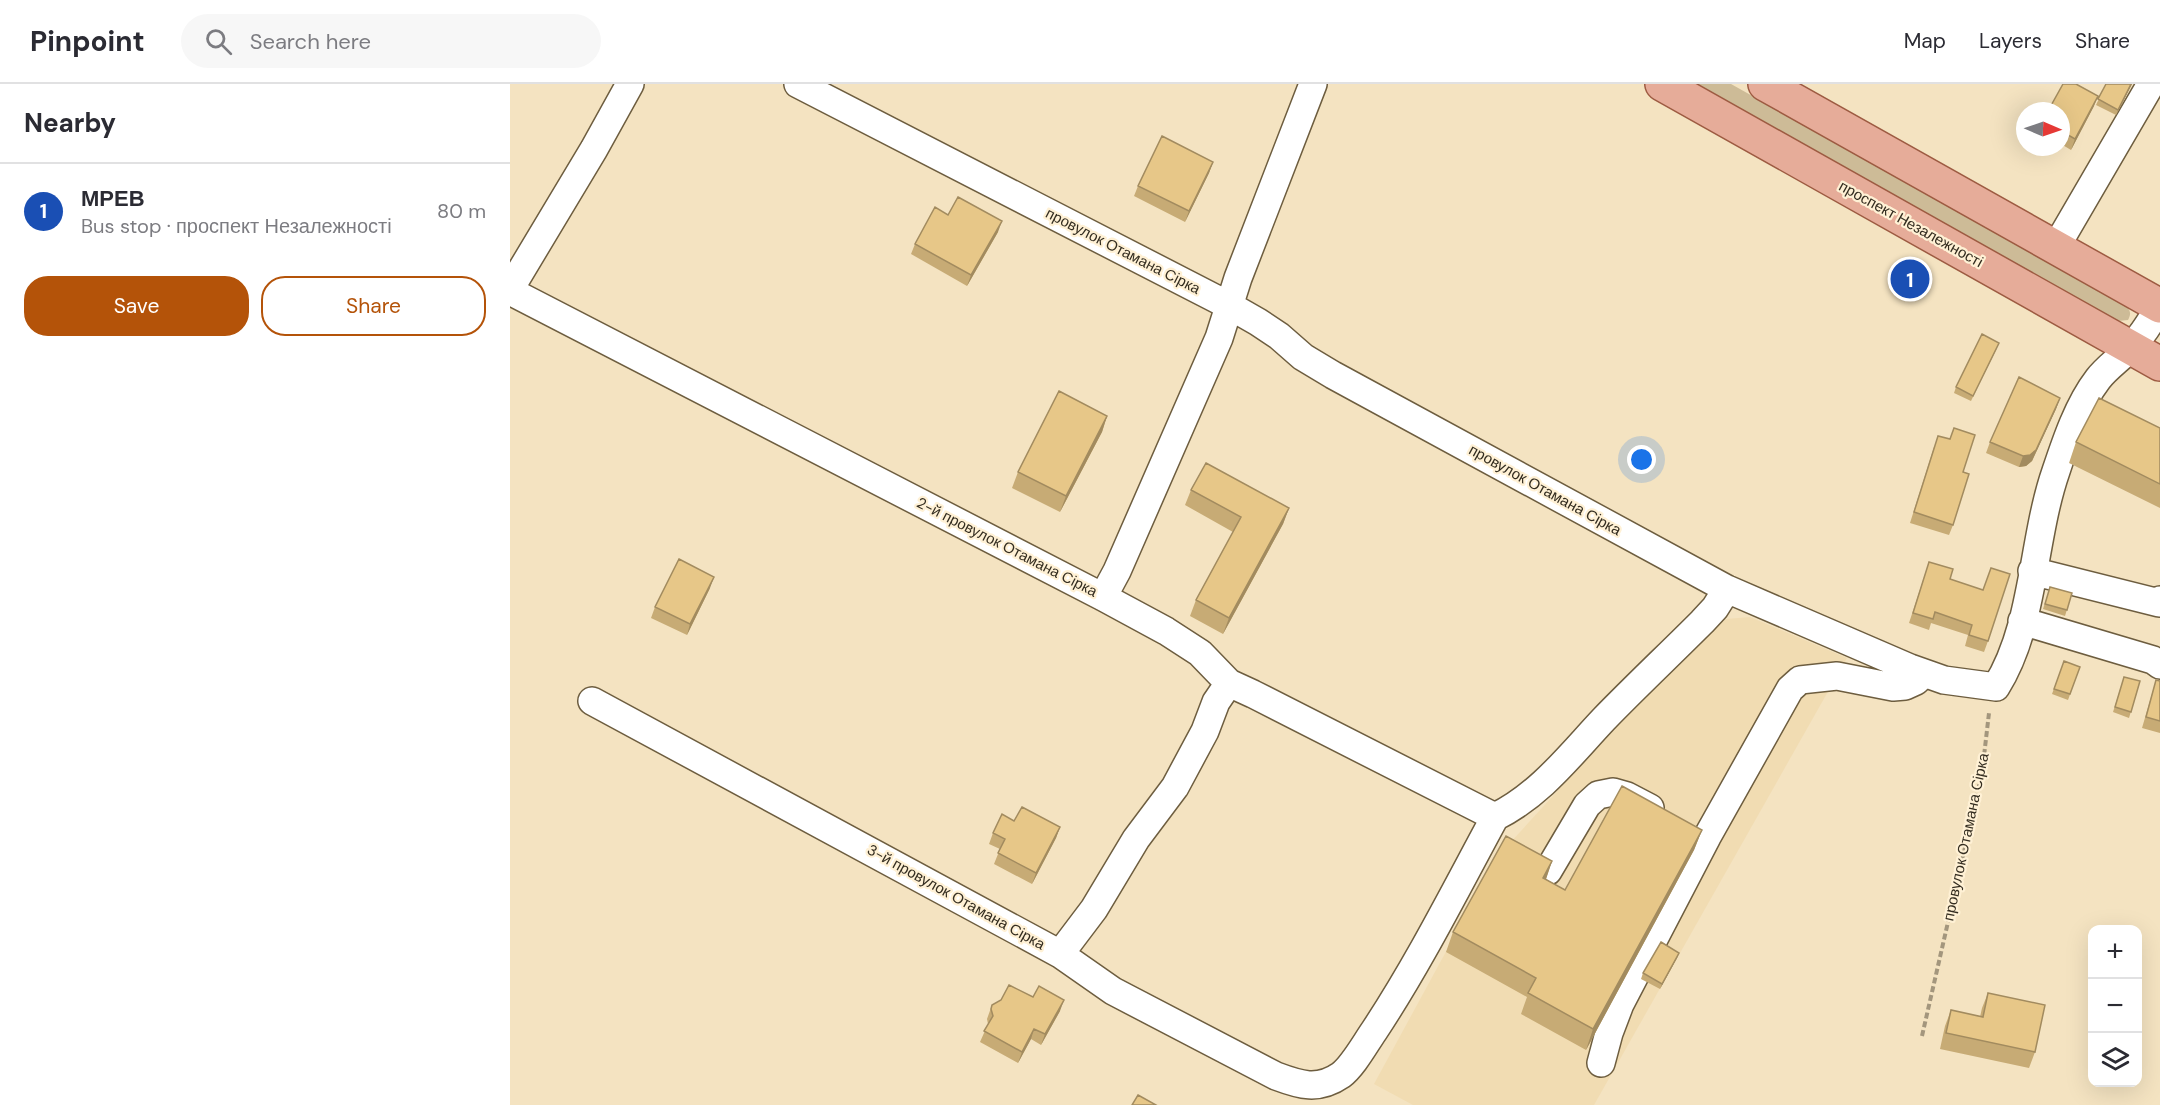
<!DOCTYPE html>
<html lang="en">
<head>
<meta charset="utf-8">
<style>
	body { margin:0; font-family:"DM Sans",sans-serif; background:#f7f7f7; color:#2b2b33 }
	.controls { position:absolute; right:18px; bottom:18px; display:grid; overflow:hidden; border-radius:12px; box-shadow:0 6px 24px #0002 }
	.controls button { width:54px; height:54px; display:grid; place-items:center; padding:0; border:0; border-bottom:2px solid #e1e1e2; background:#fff; color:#2b2b33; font:30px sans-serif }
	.compass { position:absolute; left:1506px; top:18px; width:54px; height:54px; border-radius:50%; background:#fff; box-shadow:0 6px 24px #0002; rotate:92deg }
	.you { position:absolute; left:1132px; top:376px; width:21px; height:21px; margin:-15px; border:4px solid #fff; border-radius:50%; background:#1a73e8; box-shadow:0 0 0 9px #1a73e833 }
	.badge { display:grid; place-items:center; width:39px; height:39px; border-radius:50%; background:#b45309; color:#fff; font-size:20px; font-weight:700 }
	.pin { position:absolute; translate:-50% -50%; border:3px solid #fff; box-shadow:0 2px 6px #0006 }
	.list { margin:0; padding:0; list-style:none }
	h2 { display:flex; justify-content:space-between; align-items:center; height:78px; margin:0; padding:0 24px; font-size:26px }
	h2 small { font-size:20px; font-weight:400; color:#7c7c81 }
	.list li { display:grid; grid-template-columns:39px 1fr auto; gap:18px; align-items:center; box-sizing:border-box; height:96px; padding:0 24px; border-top:2px solid #e1e1e2 }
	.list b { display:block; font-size:22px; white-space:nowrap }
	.list p { margin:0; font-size:20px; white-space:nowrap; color:#7c7c81 }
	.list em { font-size:20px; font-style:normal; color:#7c7c81 }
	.actions { display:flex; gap:12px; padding:18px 24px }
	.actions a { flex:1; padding:14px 0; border:2px solid #b45309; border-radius:24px; text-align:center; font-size:21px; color:#b45309 }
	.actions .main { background:#b45309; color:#fff }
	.icon { flex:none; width:33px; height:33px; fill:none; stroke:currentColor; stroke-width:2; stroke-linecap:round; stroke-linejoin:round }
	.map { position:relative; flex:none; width:1650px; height:1021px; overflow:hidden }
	header { display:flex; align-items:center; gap:36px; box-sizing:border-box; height:84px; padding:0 30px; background:#fff; border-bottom:2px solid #e1e1e2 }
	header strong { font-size:28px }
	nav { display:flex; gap:33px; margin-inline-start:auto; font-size:21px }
	.search { width:420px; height:54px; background:#f7f7f7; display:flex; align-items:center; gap:15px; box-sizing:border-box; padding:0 21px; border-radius:33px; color:#7c7c81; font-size:22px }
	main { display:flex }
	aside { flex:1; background:#fff }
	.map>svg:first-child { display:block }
	.built { fill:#f1dcb2 }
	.green { fill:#cdbb97 }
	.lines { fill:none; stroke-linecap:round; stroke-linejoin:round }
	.minor-casing { stroke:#6d5d3f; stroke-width:30 }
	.major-casing { stroke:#9d5b42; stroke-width:36 }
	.path { stroke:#a3967d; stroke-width:4; stroke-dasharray:6 3; stroke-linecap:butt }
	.minor { stroke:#fff; stroke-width:27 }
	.major { stroke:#e6ac99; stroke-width:33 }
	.wall { fill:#c7ab75 }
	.shaded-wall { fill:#a28b5f }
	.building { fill:#e7c788; stroke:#a28b5f; stroke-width:1.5 }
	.labels { text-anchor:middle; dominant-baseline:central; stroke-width:4.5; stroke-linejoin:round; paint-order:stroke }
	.street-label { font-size:15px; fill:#342d20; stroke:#fff1d5 }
</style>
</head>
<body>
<header>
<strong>Pinpoint</strong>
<div class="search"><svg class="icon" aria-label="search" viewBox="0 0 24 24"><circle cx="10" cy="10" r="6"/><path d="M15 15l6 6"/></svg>Search here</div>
<nav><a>Map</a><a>Layers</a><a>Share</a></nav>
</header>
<main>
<aside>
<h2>Nearby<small></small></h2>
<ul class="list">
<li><span class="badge" style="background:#1a4fb4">1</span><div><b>МРЕВ</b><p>Bus stop · проспект Незалежності</p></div><em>80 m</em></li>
</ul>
<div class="actions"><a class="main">Save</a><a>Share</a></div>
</aside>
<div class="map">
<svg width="1650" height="1021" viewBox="0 0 1650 1021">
	<rect width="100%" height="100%" fill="#f4e3c1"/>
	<!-- built -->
	<path class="built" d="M1240 533 1337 574 1084 1021H903L864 1000 988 772 1204 536Z"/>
	<!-- green -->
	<path class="green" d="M1187 0H1221L1616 222C1621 227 1621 230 1618 236L1608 237Z"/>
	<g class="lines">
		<defs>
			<path id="minor" d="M288 0 720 222 748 238 769 252 793 273 823 291 1217 505 1400 584 1434 596 1486 603C1525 541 1522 456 1546 387 1556 357 1568 321 1588 295 1597 283 1610 275 1621 263 1633 251 1641 237 1650 222
				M1546 163 1641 0
				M0 205 84 65 120 0
				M0 207 593 513 656 547 690 569 719 599 743 610 985 733
				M1522 487 1649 519 1650 516
				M593 513 607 487 709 254 728 194 803 0
				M1512 537 1643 576 1650 581
				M82 617 550 870 603 907 766 992C790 1001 808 1007 831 991 843 982 855 960 864 947 909 879 946 805 985 733 1030 711 1060 671 1094 635 1126 602 1159 571 1192 538L1205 524 1217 505
				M1038 787 1077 721 1088 711 1103 708 1117 712 1140 724
				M550 870 584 825 626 755 665 703 695 647 706 618 719 599
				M1091 979 1099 949 1110 920 1197 753 1280 605 1290 596 1327 592 1383 603 1395 602 1406 597 1414 589"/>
			<path id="major" d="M1152 0 1650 280
				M1255 0 1650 222"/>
		</defs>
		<!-- minor casing -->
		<use href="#minor" class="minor-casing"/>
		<!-- major casing -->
		<use href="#major" class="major-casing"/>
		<!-- path -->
		<path class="path" d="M1412 952 1472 689 1479 629"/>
		<!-- minor -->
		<use href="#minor" class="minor"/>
		<!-- major -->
		<use href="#major" class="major"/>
	</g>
	<!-- wall -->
	<path class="wall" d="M1596 0H1622L1606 31 1586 21Z
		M1584 22 1561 66 1551 60V27Z
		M703 78 699 89 675 138 624 112 628 102Z
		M438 131 488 148 457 202 401 170 405 160Z
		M1487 264 1461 317 1444 309 1446 303Z
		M1550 314 1546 325 1522 377 1516 382 1509 383 1476 369 1480 358Z
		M597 332 592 348 550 428 502 404 508 388Z
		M1650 344V424L1559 379 1566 358Z
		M1424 363 1453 388 1443 441 1439 451 1400 439Z
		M681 406 779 424 773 440 713 550 680 532 686 516 723 448 675 421Z
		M1419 478 1440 495 1478 557 1474 568 1455 562 1458 551 1421 539 1419 546 1399 539Z
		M1540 503 1562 509 1555 532 1533 525Z
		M200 504 177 551 141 534 145 523Z
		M1554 577 1570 583 1558 616 1542 610Z
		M1614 593 1630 597 1619 634 1603 628Z
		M1646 596 1650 597V649L1632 644Z
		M504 737 550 743 546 754 522 800 484 780 490 765 479 760 483 749Z
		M1192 746 1184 766 1076 966 1011 930 1017 913 936 868 943 848 1042 777 1036 795 1055 806Z
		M1169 869 1167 874 1150 905 1131 895 1133 889Z
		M1478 909 1525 968 1519 984 1430 965 1435 942 1441 926 1470 933 1472 924Z
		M482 921 550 927 531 961 521 955 508 979 470 958 478 940 477 935Z"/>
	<!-- shaded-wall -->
	<path class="shaded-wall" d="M1621 0H1622L1606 31 1608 26Z
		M1588 12 1584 22 1561 66 1565 55Z
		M703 78 699 89 675 138 679 127Z
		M492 137 488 148 457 202 461 191Z
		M1550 314 1546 325 1522 377 1516 382 1509 383 1513 372Z
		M597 332 592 348 550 428 556 412Z
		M779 424 773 440 713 550 719 534Z
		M204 493 200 504 177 551 180 540Z
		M550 743 546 754 522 800 526 789Z
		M1192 746 1184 766 1076 966 1083 945Z
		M1042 777 1035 798 1033 794Z
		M1169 869 1167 874 1150 905 1152 900Z
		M554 916 550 927 531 961 535 950Z
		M524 945 521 955 508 979 512 968Z"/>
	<!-- building -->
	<path class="building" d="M1553 0H1566L1588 12 1565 55 1551 47V27H1538Z
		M1596 0H1621L1608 26 1588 15Z
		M652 52 703 78 679 127 628 102Z
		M448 113 492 137 461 191 405 160 425 123 438 131Z
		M1472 250 1489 259 1463 312 1446 303Z
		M1509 293 1550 314 1526 366 1520 371 1513 372 1480 358Z
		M549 307 597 332 556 412 508 388Z
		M1589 314 1650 344V400L1566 358Z
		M1444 344 1465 351 1453 388 1459 390 1443 441 1404 428 1428 352 1440 355Z
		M696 379 779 424 719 534 686 516 731 433 681 406Z
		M169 475 204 493 180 540 145 523Z
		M1419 478 1443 485 1440 495 1473 506 1481 484 1500 490 1478 557 1459 551 1462 541 1425 528 1423 535 1403 529Z
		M1540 503 1562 509 1557 526 1535 520Z
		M1554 577 1570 583 1560 610 1544 605Z
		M1614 593 1630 597 1621 628 1605 623Z
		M1646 596 1650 597V637L1636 633Z
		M1112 702 1192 746 1083 945 1018 909 1026 894 943 848 996 752 1042 777 1033 794 1055 806Z
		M512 723 550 743 526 789 488 769 495 755 483 749 492 730 504 737Z
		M1151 858 1169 869 1152 900 1133 889Z
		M499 901 523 913 529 902 554 916 535 950 524 945 512 968 474 947 483 932 481 925 482 921 491 916Z
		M1478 909 1535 921 1525 968 1436 949 1441 926 1473 933Z
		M628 1011 646 1021H622Z"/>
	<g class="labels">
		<!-- street labels -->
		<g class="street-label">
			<text transform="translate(1401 140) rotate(29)">проспект Незалежності</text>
			<text transform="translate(613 167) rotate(27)">провулок Отамана Сірка</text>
			<text transform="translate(1035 406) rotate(29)">провулок Отамана Сірка</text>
			<text transform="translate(497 463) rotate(27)">2-й провулок Отамана Сірка</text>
			<text transform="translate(1456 753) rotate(-78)">провулок Отамана Сірка</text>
			<text transform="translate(446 813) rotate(29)">3-й провулок Отамана Сірка</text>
		</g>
	</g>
</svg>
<div class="controls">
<button>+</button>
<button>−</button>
<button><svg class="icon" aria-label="layers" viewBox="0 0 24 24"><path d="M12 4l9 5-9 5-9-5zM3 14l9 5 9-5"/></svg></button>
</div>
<svg class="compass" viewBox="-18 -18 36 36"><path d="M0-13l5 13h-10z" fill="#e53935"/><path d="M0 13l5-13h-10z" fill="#7c7c81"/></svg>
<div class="you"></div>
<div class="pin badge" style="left:1400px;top:195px;background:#1a4fb4">1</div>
</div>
</main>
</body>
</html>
